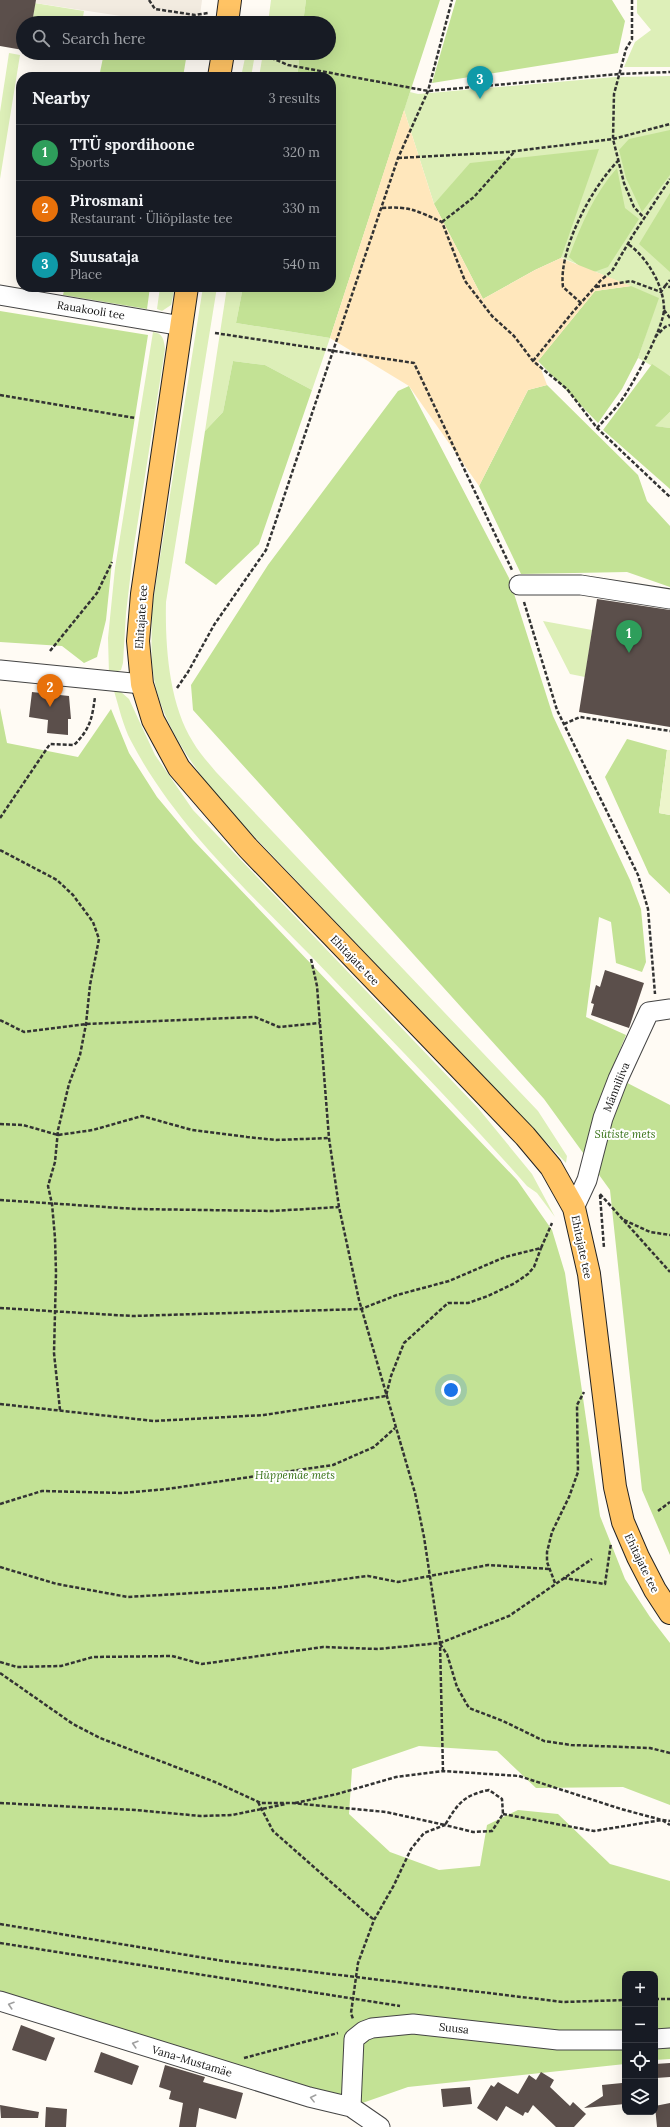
<!DOCTYPE html>
<html lang="en">
<head>
<meta charset="utf-8">
<style>
	body { margin:0; font-family:Lora,serif; background:#242831; color:#f1f3f6 }
	.controls { position:absolute; right:12px; bottom:12px; display:grid; overflow:hidden; border-radius:8px; box-shadow:0 4px 16px #0002 }
	.controls button { width:36px; height:36px; display:grid; place-items:center; padding:0; border:0; border-bottom:1px solid #363941; background:#171b24; color:#f1f3f6; font:20px sans-serif }
	.you { position:absolute; left:451px; top:1390px; width:14px; height:14px; margin:-10px; border:3px solid #fff; border-radius:50%; background:#1a73e8; box-shadow:0 0 0 6px #1a73e833 }
	.badge { display:grid; place-items:center; width:26px; height:26px; border-radius:50%; background:#d3163a; color:#fff; font-size:13px; font-weight:700 }
	.pin { position:absolute; translate:-50% -33px; filter:drop-shadow(0 1px 2px #0008) }
	.pin::after { content:''; position:absolute; top:21px; width:14px; height:12px; background:inherit; clip-path:polygon(0 0,100% 0,50% 100%) }
	.list { margin:0; padding:0; list-style:none }
	h2 { display:flex; justify-content:space-between; align-items:center; height:52px; margin:0; padding:0 16px; font-size:17px }
	h2 small { font-size:13px; font-weight:400; color:#9ea1a6 }
	.list li { display:grid; grid-template-columns:26px 1fr auto; gap:12px; align-items:center; box-sizing:border-box; height:56px; padding:0 16px; border-top:1px solid #363941 }
	.list b { display:block; font-size:15px; white-space:nowrap }
	.list p { margin:0; font-size:13px; white-space:nowrap; color:#9ea1a6 }
	.list em { font-size:13px; font-style:normal; color:#9ea1a6 }
	.icon { flex:none; width:22px; height:22px; fill:none; stroke:currentColor; stroke-width:2; stroke-linecap:round; stroke-linejoin:round }
	.map { position:relative; flex:none; width:670px; height:2127px; overflow:hidden }
	.search { position:absolute; background:#171b24; box-shadow:0 4px 16px #0002; left:16px; top:16px; width:320px; height:44px; display:flex; align-items:center; gap:10px; box-sizing:border-box; padding:0 14px; border-radius:22px; color:#9ea1a6; font-size:15px }
	.panel { position:absolute; background:#171b24; box-shadow:0 4px 16px #0002; left:16px; top:72px; width:320px; height:220px; border-radius:16px }
	.map>svg:first-child { display:block }
	.green { fill:#ddefb8 }
	.forest { fill:#c3e295 }
	.sand { fill:#ffe7bc }
	.pitch { fill:#edf5cb }
	.plaza { fill:#f2ebe0 }
	.building { fill:#5b4f4b }
	.lines { fill:none; stroke-linecap:round; stroke-linejoin:round }
	.minor-casing { stroke:#444; stroke-width:21 }
	.major-casing { stroke:#222; stroke-width:24 }
	.path { stroke:#333; stroke-width:2.5; stroke-dasharray:4 2; stroke-linecap:butt }
	.minor { stroke:#fff; stroke-width:19 }
	.major { stroke:#ffc364; stroke-width:22 }
	.oneway { stroke:#a0a0a0 }
	.labels { text-anchor:middle; dominant-baseline:central; stroke-width:4; stroke-linejoin:round; paint-order:stroke }
	.street-label { font-size:11px; fill:#111; stroke:#fff }
	.park-label { font-size:11px; font-style:italic; fill:#377217; stroke:#fff }
</style>
</head>
<body>
<div class="map">
<svg width="670" height="2127" viewBox="0 0 670 2127">
	<rect width="100%" height="100%" fill="#fffbf4"/>
	<!-- green -->
	<path class="green" d="M271 0H306L303 23H268Z
		M637 0H670V67H624L635 42 651 30 637 13Z
		M35 3 84 11 82 23 33 17Z
		M9 53 20 55 0 179V112Z
		M246 53 255 54 251 77H241Z
		M263 53H300L297 77H259Z
		M670 76V376L638 358 658 298 434 204 404 110 410 92 418 94 615 77Z
		M160 287H175L171 305 162 311 157 309Z
		M203 287H217L166 602C165 646 169 704 193 742 199 753 208 762 216 772L538 1111 567 1156 566 1163 225 806C195 769 163 727 154 679 150 656 152 632 152 608Z
		M227 287H243L236 323 330 338 312 390 265 365 233 361 223 412 205 431Z
		M153 332C163 333 164 340 165 349L134 546 126 613 123 663 121 670 109 674 108 638 115 568Z
		M670 412V428L654 426Z
		M543 621 592 630 585 677 570 674Z
		M114 691 121 692 129 699 155 755 193 810 478 1108 532 1174 555 1217 537 1193 527 1186C457 1106 383 1032 310 955 246 889 174 824 131 741 123 726 119 707 114 691Z"/>
	<!-- forest -->
	<path class="forest" d="M306 0H440L330 338 236 323 243 287H331V77H297L300 53H329V23H303Z
		M456 0H612L625 21 618 53 432 83Z
		M104 53H187L183 77H99Z
		M670 130V175L642 212 626 178 619 150 629 139Z
		M599 149 561 258 535 270 483 299 434 204 470 163Z
		M617 168 625 208 639 219 608 267 588 274 569 257C581 225 594 194 617 168Z
		M670 193V272L639 244Z
		M631 286 659 298 638 358 622 389 598 423 538 361 595 291Z
		M65 287H150L147 309 63 295Z
		M0 311 148 335 112 562 106 620 97 657 84 663 62 646 0 642Z
		M233 361 265 365 312 390 259 544 216 585 185 563 205 431 223 412Z
		M652 364 670 376V412L655 426 670 428V489L603 430Z
		M547 385 638 475 647 501 670 526V587L627 572 521 574 479 486 528 390Z
		M409 386 509 578 553 716 630 880 641 909 646 962 642 972 616 963 611 922 599 917 586 1017 626 1035 610 1074 670 1105V1555L642 1490 610 1190 544 1099 193 710 191 685 268 565 398 391Z
		M0 708 7 743 78 757 111 709 129 753 157 797 193 840 517 1180 552 1230 565 1273 600 1516 625 1579 650 1617 670 1643V1805L623 1787 536 1788 497 1751 419 1746 352 1769 349 1814 390 1852 439 1870 480 1866 487 1825 518 1810 558 1814 610 1864 670 1881V2059L655 2060V1974H625V2064L408 2087 351 2107 0 2001Z
		M627 739 667 750 659 813 670 815V894L649 874 605 777Z"/>
	<!-- sand -->
	<path class="sand" d="M404 110 434 204 483 299 535 270 561 258 631 286 595 291 538 361 547 385 528 390 479 486 409 386 330 338Z"/>
	<!-- pitch -->
	<path class="pitch" d="M667 750H670V815L659 813Z"/>
	<!-- plaza -->
	<path class="plaza" d="M36 0H202L199 23H167L35 3Z"/>
	<!-- building -->
	<path class="building" d="M0 0H36L32 23H23V50L0 46Z
		M597 599 670 610V727L579 712Z
		M32 692 69 696 71 719H68V735L47 733 48 720 29 717Z
		M605 970 644 983 629 1028 591 1015 594 1004 591 1003 596 985 600 987Z
		M21 2025 55 2038 46 2061 12 2050Z
		M101 2052 139 2066 132 2085 94 2072Z
		M670 2063V2077L656 2078 655 2064Z
		M165 2065 205 2077 203 2082 243 2093 236 2119 199 2108 196 2127H179L183 2103 169 2099 171 2091 159 2087Z
		M541 2072 554 2080 550 2087 570 2106 573 2102 586 2114 574 2127H556L533 2105 528 2113 525 2112 523 2116 506 2106 497 2121 477 2108 491 2085 494 2087 498 2082 518 2094 529 2075 536 2080Z
		M622 2083 625 2104 584 2108 603 2096 602 2085Z
		M470 2087 472 2104 443 2107 441 2089Z
		M670 2103V2127H657L655 2106Z
		M0 2105 39 2112 38 2118H1Z
		M46 2107 67 2109 66 2127H45Z"/>
	<g class="lines">
		<defs>
			<path id="minor" d="M0 295 182 326
				M519 585H581L670 599
				M0 670 142 684
				M574 1208 587 1180 603 1118 618 1079 649 1012 670 1009
				M0 2001 309 2097 351 2107 380 2127
				M655 2039 670 2038
				M351 2107 354 2039 364 2031 372 2028 413 2024 558 2040H625"/>
			<path id="major" d="M227 23 230 0
				M219 77 223 53
				M187 287 142 594 138 641 142 684 153 720 179 768 248 848 525 1136 551 1167 574 1208 589 1274 615 1487 623 1522 638 1557 655 1590 670 1613"/>
		</defs>
		<!-- minor casing -->
		<use href="#minor" class="minor-casing"/>
		<!-- major casing -->
		<use href="#major" class="major-casing"/>
		<!-- path -->
		<path class="path" d="M149 0 155 9 195 15 208 13
			M632 0V39L626 49 614 94 613 139 624 183 634 207 644 218
			M260 53 288 65 428 91 619 74 670 72
			M398 158 508 152 613 139 670 124
			M382 208C410 206 417 211 442 222L465 281 492 316 514 336 533 361 567 389 597 428 670 497
			M442 222 474 197 515 151
			M665 286 670 280
			M596 287 631 281 661 292 665 286 670 287
			M581 303 563 287C558 250 592 187 618 161
			M664 310 670 318
			M215 333 414 363 512 570
			M655 337 665 327 670 325
			M533 361 572 313 601 280 612 271 633 235 670 179
			M0 395 135 418
			M597 428C605 419 616 409 623 398 634 382 664 327 664 309 664 286 647 257 628 244
			M524 602 557 710 638 875 648 909 655 994
			M50 651 97 593 112 562
			M177 688 188 672 214 625 266 550 398 158 428 91 452 0
			M564 724 580 717 670 731
			M0 818 50 744 74 745C90 729 92 719 95 697
			M0 850 57 880 73 895 93 922 99 939 90 985 86 1024 80 1055 69 1084 58 1130 55 1162 48 1186 52 1204 55 1238 56 1273 54 1353 60 1410
			M311 959 317 986 329 1138 339 1207 359 1300 415 1493 424 1537 440 1643 443 1771
			M0 1020 24 1032 86 1024 255 1017 279 1027 320 1023
			M0 1124 23 1125 58 1135 93 1130 142 1116 192 1130 247 1137 276 1140 329 1138
			M600 1194 670 1272
			M600 1195 604 1248
			M0 1200 136 1209 273 1211 339 1207
			M624 1220 650 1232 670 1235
			M0 1308 132 1316 361 1309 397 1295 449 1281 505 1257 541 1248 552 1223
			M0 1404 154 1421 264 1415 386 1396 391 1376 404 1343 448 1303H468L488 1296 515 1283 528 1274 534 1267 541 1248
			M0 1504 42 1491 122 1493 167 1489 333 1465 374 1447 395 1428
			M658 1511 670 1502
			M0 1567 57 1584 128 1597 274 1588 368 1576 398 1582 488 1565 549 1569
			M563 1578 605 1584 611 1543
			M555 1583 547 1562V1552L552 1532 569 1497 578 1472 577 1405 584 1392
			M440 1644 447 1654 457 1687 469 1708 503 1721 544 1741 571 1745 650 1748 670 1753
			M0 1662 17 1667 61 1666 93 1657 172 1656 202 1664 323 1647 378 1649 440 1643 509 1616 592 1559
			M0 1673 73 1724 100 1738 215 1782 261 1803H292L386 1812 445 1825C458 1803 464 1795 489 1790L502 1799 503 1814 492 1831 473 1832 445 1825 424 1833 411 1849 394 1885 374 1920 358 1963 351 2013 353 2019
			M258 1802 273 1831 374 1920
			M0 1803 135 1810 201 1816 232 1815 286 1804
			M295 1803 337 1794 396 1777 443 1771 519 1776 621 1809 662 1820 670 1821
			M503 1814 594 1831 662 1820 670 1825
			M0 1924 223 1961 563 2002 625 2000
			M0 1943 400 2006
			M655 1999H670
			M244 2058 338 2033"/>
		<!-- minor -->
		<use href="#minor" class="minor"/>
		<!-- major -->
		<use href="#major" class="major"/>
	</g>
	<!-- one-way arrows -->
	<defs><path id="oneway-chevron" d="M-2-3.5L2.5 0L-2 3.5" fill="none" stroke-width="1.6" stroke-linecap="round" stroke-linejoin="round"/></defs>
	<g class="oneway">
		<use href="#oneway-chevron" transform="translate(11 2005) rotate(-162)"/>
		<use href="#oneway-chevron" transform="translate(135 2044) rotate(-163)"/>
		<use href="#oneway-chevron" transform="translate(313 2098) rotate(-166)"/>
	</g>
	<g class="labels">
		<!-- street labels -->
		<g class="street-label">
			<text transform="translate(91 310) rotate(9)">Rauakooli tee</text>
			<text transform="translate(141 617) rotate(-86)">Ehitajate tee</text>
			<text transform="translate(355 960) rotate(46)">Ehitajate tee</text>
			<text transform="translate(616 1087) rotate(-68)">Männiliiva</text>
			<text transform="translate(582 1247) rotate(78)">Ehitajate tee</text>
			<text transform="translate(642 1563) rotate(64)">Ehitajate tee</text>
			<text transform="translate(454 2028) rotate(6)">Suusa</text>
			<text transform="translate(192 2061) rotate(17)">Vana-Mustamäe</text>
		</g>
		<!-- park labels -->
		<g class="park-label">
			<text x="625" y="1134">Sütiste mets</text>
			<text x="295" y="1475">Hüppemäe mets</text>
		</g>
	</g>
</svg>
<div class="controls">
<button>+</button>
<button>−</button>
<button><svg class="icon" aria-label="locate" viewBox="0 0 24 24"><circle cx="12" cy="12" r="6"/><path d="M12 2v4M12 18v4M2 12h4M18 12h4"/></svg></button>
<button><svg class="icon" aria-label="layers" viewBox="0 0 24 24"><path d="M12 4l9 5-9 5-9-5zM3 14l9 5 9-5"/></svg></button>
</div>
<div class="you"></div>
<div class="pin badge" style="left:629px;top:653px;background:#2e9e5b">1</div>
<div class="pin badge" style="left:50px;top:707px;background:#e8710a">2</div>
<div class="pin badge" style="left:480px;top:99px;background:#0f9aa8">3</div>
<div class="search"><svg class="icon" aria-label="search" viewBox="0 0 24 24"><circle cx="10" cy="10" r="6"/><path d="M15 15l6 6"/></svg>Search here</div>
<section class="panel">
<h2>Nearby<small>3 results</small></h2>
<ul class="list">
<li><span class="badge" style="background:#2e9e5b">1</span><div><b>TTÜ spordihoone</b><p>Sports</p></div><em>320 m</em></li>
<li><span class="badge" style="background:#e8710a">2</span><div><b>Pirosmani</b><p>Restaurant · Üliõpilaste tee</p></div><em>330 m</em></li>
<li><span class="badge" style="background:#0f9aa8">3</span><div><b>Suusataja</b><p>Place</p></div><em>540 m</em></li>
</ul>
</section>
</div>
</body>
</html>
